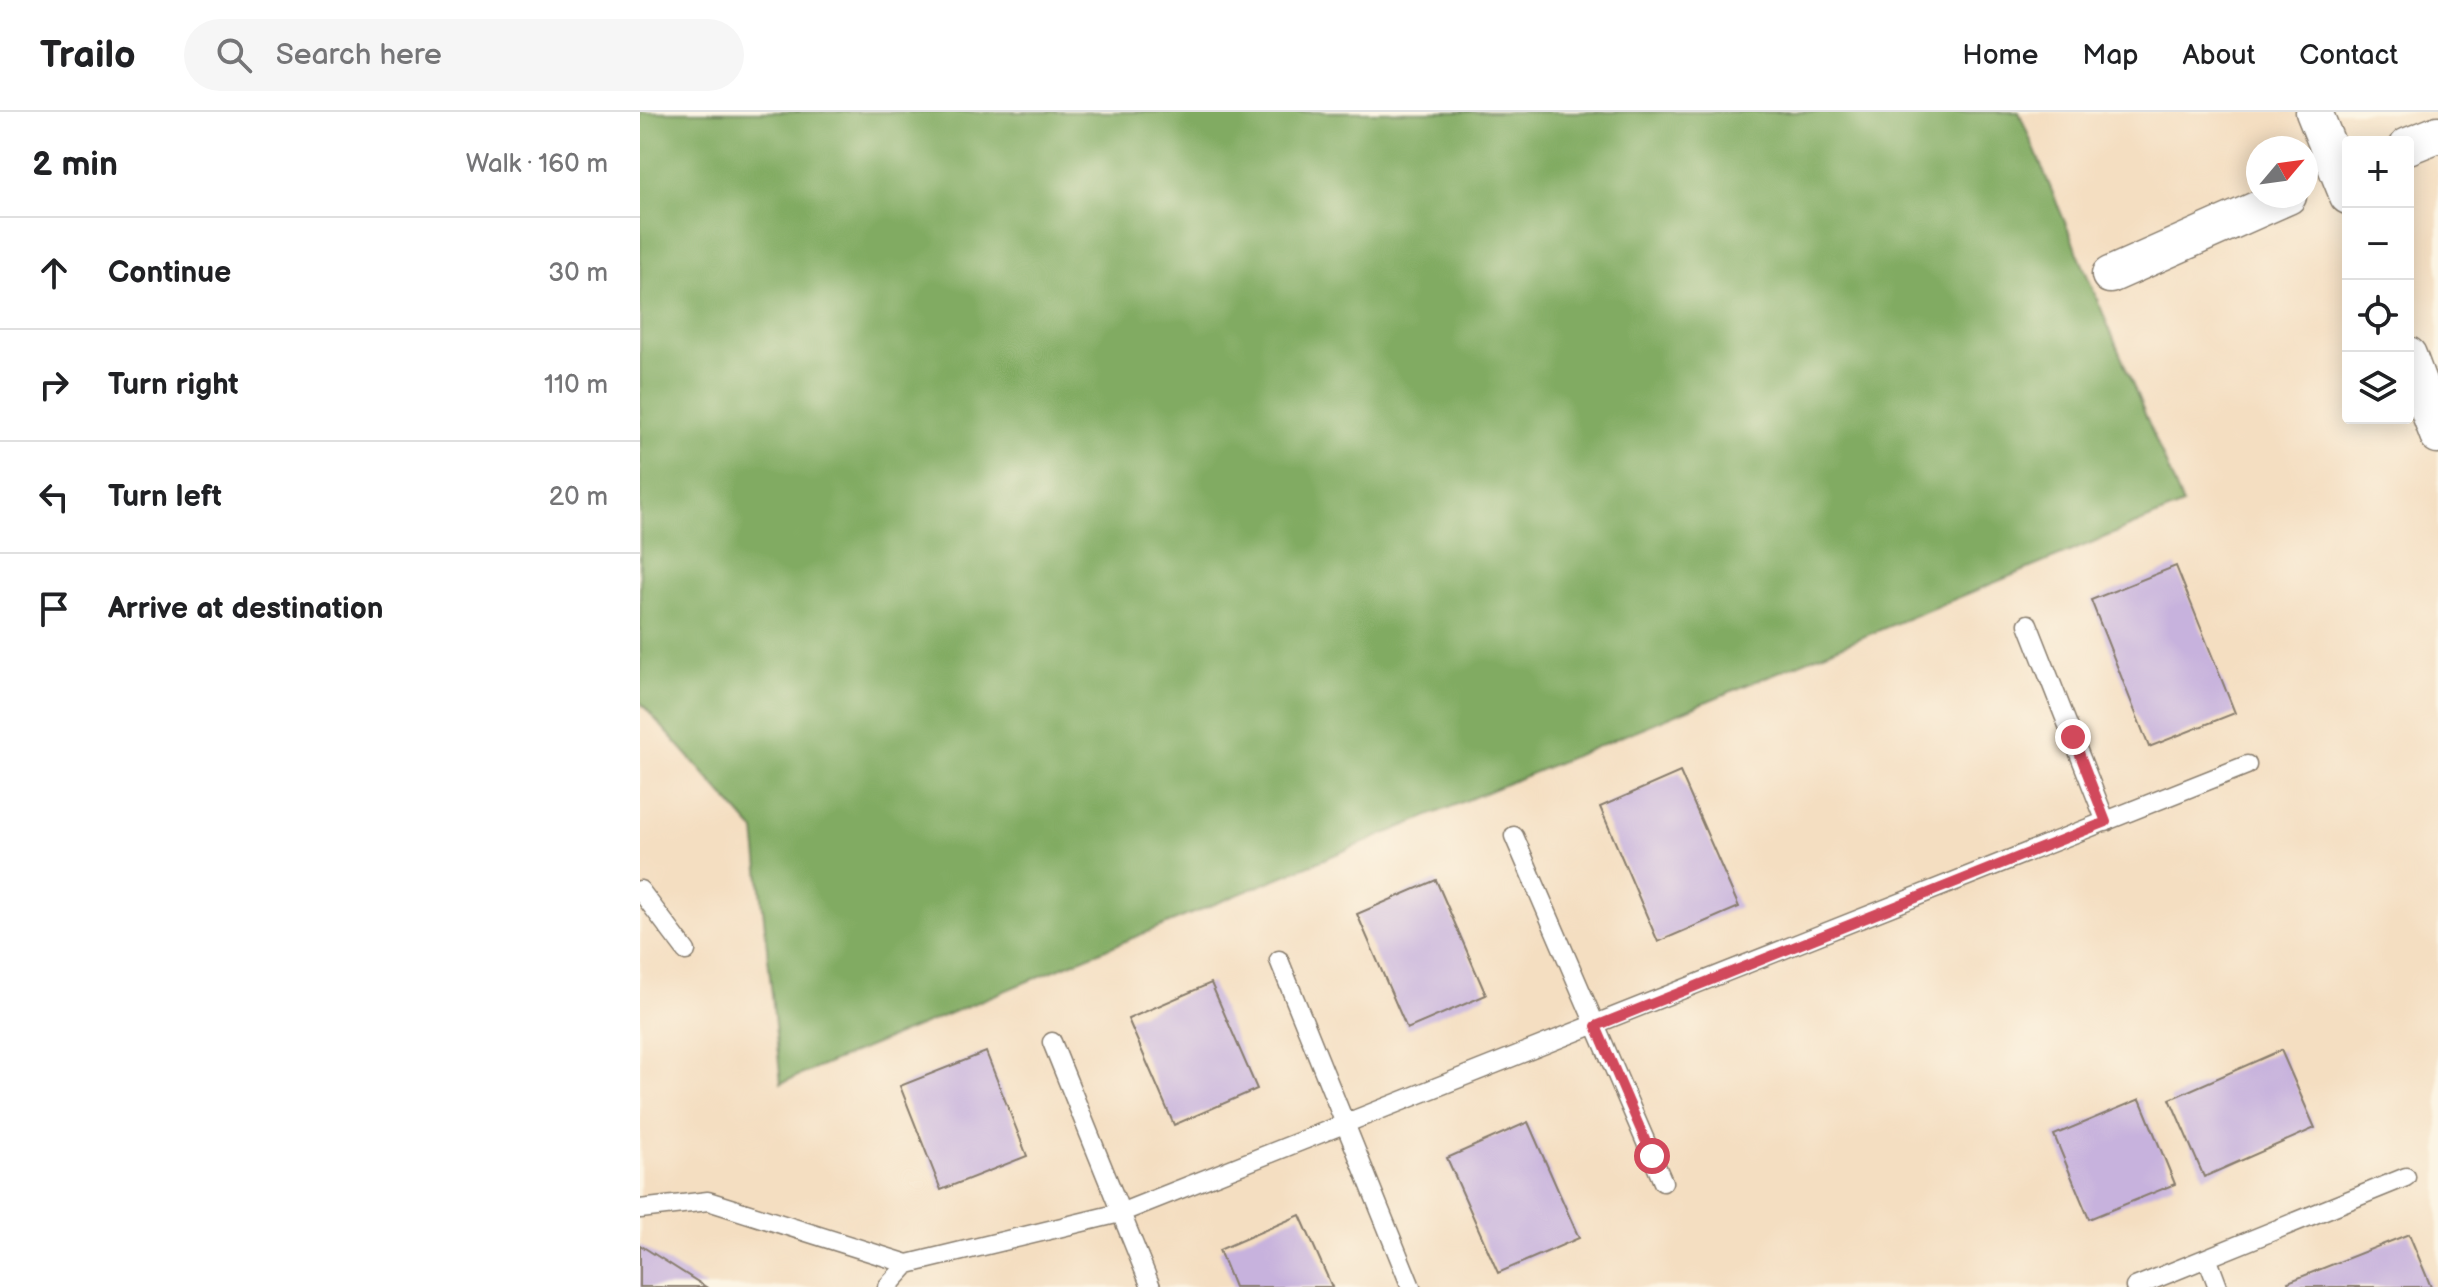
<!DOCTYPE html>
<html lang="en">
<head>
<meta charset="utf-8">
<style>
	body { margin:0; font-family:"Balsamiq Sans",sans-serif; background:#f6f6f6; color:#202124 }
	.controls { position:absolute; right:24px; top:24px; display:grid; overflow:hidden; border-radius:8px; box-shadow:0 4px 20px #0003 }
	.controls button { width:72px; height:72px; display:grid; place-items:center; padding:0; border:0; border-bottom:2px solid #e0e0e0; background:#fff; color:#202124; font:40px sans-serif }
	.compass { position:absolute; left:1606px; top:24px; width:72px; height:72px; border-radius:50%; background:#fff; box-shadow:0 4px 20px #0003; rotate:61deg }
	.stop { position:absolute; width:24px; height:24px; margin:-18px; border:6px solid #d1495b; border-radius:50%; background:#fff }
	.stop.end { background:#d1495b; border-color:#fff; box-shadow:0 2px 8px #0008 }
	.list { margin:0; padding:0; list-style:none }
	h2 { display:flex; justify-content:space-between; align-items:center; height:104px; margin:0; padding:0 32px; font-size:34px }
	h2 small { font-size:26px; font-weight:400; color:#757577 }
	.list li { display:grid; grid-template-columns:52px 1fr auto; gap:24px; align-items:center; box-sizing:border-box; height:112px; padding:0 32px; border-top:2px solid #e0e0e0 }
	.list b { display:block; font-size:30px; white-space:nowrap }
	.list em { font-size:26px; font-style:normal; color:#757577 }
	.icon { flex:none; width:44px; height:44px; fill:none; stroke:currentColor; stroke-width:2; stroke-linecap:round; stroke-linejoin:round }
	.map { position:relative; flex:none; width:1798px; height:1175px; overflow:hidden }
	header { display:flex; align-items:center; gap:48px; box-sizing:border-box; height:112px; padding:0 40px; background:#fff; border-bottom:2px solid #e0e0e0 }
	header strong { font-size:38px }
	nav { display:flex; gap:44px; margin-inline-start:auto; font-size:28px }
	.search { width:560px; height:72px; background:#f6f6f6; display:flex; align-items:center; gap:20px; box-sizing:border-box; padding:0 28px; border-radius:44px; color:#757577; font-size:30px }
	main { display:flex }
	aside { flex:1; background:#fff }
	.map>svg:first-child { display:block }
	.forest { fill:#81ab62; stroke:#4e643f; stroke-width:2 }
	.building { fill:#c7b2dd }
	.lines { fill:none; stroke-linecap:round; stroke-linejoin:round }
	.lane-casing { stroke:#887d6e; stroke-width:21 }
	.street-casing { stroke:#887d6e; stroke-width:39 }
	.lane { stroke:#fff; stroke-width:18 }
	.street { stroke:#fff; stroke-width:36 }
	.route { stroke:#d1495b; stroke-width:10 }
</style>
</head>
<body>
<header>
<strong>Trailo</strong>
<div class="search"><svg class="icon" aria-label="search" viewBox="0 0 24 24"><circle cx="10" cy="10" r="6"/><path d="M15 15l6 6"/></svg>Search here</div>
<nav><a>Home</a><a>Map</a><a>About</a><a>Contact</a></nav>
</header>
<main>
<aside>
<h2>2 min<small>Walk · 160 m</small></h2>
<ul class="list">
<li><svg class="icon" aria-label="ahead" viewBox="0 0 24 24"><path d="M12 20V5M6 11l6-6 6 6"/></svg><div><b>Continue</b></div><em>30 m</em></li>
<li><svg class="icon" aria-label="right" viewBox="0 0 24 24"><path d="M7 20v-9h11M14 6l5 5-5 5"/></svg><div><b>Turn right</b></div><em>110 m</em></li>
<li><svg class="icon" aria-label="left" viewBox="0 0 24 24"><path d="M17 20v-9H6M10 6l-5 5 5 5"/></svg><div><b>Turn left</b></div><em>20 m</em></li>
<li><svg class="icon" aria-label="arrive" viewBox="0 0 24 24"><path d="M6 21V4h12l-3 4 3 4H6"/></svg><div><b>Arrive at destination</b></div></li>
</ul>
</aside>
<div class="map">
<svg width="1798" height="1175" viewBox="0 0 1798 1175">
	<rect width="100%" height="100%" fill="#fcf5e5"/>
	<filter id="ink" filterUnits="userSpaceOnUse"><feTurbulence type="fractalNoise" baseFrequency=".0125" numOctaves="2"/><feDisplacementMap in="SourceGraphic" scale="16" xChannelSelector="R" yChannelSelector="G"/><feConvolveMatrix kernelMatrix="1 2 1 2 8 2 1 2 1" color-interpolation-filters="sRGB"/></filter>
	<filter id="wash" filterUnits="userSpaceOnUse"><feTurbulence type="fractalNoise" baseFrequency=".006" numOctaves="4" result="noise"/><feDisplacementMap in="SourceGraphic" scale="32" xChannelSelector="R" yChannelSelector="G"/><feGaussianBlur stdDeviation="1.8" result="paint"/><feColorMatrix in="noise" values="0 0 0 0 0 0 0 0 0 0 0 0 0 0 0 0 0 1.4 0 .05"/><feComposite in="paint" operator="in"/></filter>
	<g filter="url(#wash)">
		<rect width="100%" height="100%" fill="#f4dec1"/>
		<!-- forest -->
		<path class="forest" d="M0 0H1379L1543 393 141 971 115 719 0 590Z"/>
		<g id="blocks">
			<!-- building -->
			<path class="building" d="M1536 454 1595 601 1509 635 1451 488Z
				M1040 660 1099 795 1018 830 960 695Z
				M796 768 846 883 767 917 717 802Z
				M571 871 617 977 534 1013 488 907Z
				M1641 938 1675 1016 1564 1065 1530 987Z
				M346 940 387 1044 301 1078 260 974Z
				M1500 987 1535 1072 1449 1107 1414 1023Z
				M888 1010 939 1126 858 1161 807 1046Z
				M660 1103 692 1175H594L579 1138Z
				M1769 1122 1791 1175H1650L1648 1170Z
				M0 1133 66 1175H0Z"/>
		</g>
	</g>
	<g filter="url(#ink)">
		<use href="#blocks" fill-opacity="0" stroke="#887d6e" stroke-width="2"/>
		<g class="lines">
			<defs>
				<path id="lane" d="M1388 512 1466 710
					M874 724 1023 1070
					M0 778 46 839
					M639 848 771 1175
					M412 930 511 1175
					M0 1097 68 1089 268 1152 480 1101 1607 653
					M1568 1148 1578 1175
					M247 1175 268 1152
					M1495 1175 1766 1065"/>
				<path id="street" d="M1674 0 1708 84
					M1768 34 1798 22
					M1470 163 1648 84
					M1768 243 1798 323"/>
			</defs>
			<!-- lane casing -->
			<use href="#lane" class="lane-casing"/>
			<!-- street casing -->
			<use href="#street" class="street-casing"/>
			<!-- lane -->
			<use href="#lane" class="lane"/>
			<!-- street -->
			<use href="#street" class="street"/>
		</g>
	</g>
	<g class="lines" filter="url(#ink)">
		<!-- route -->
		<path class="route" d="M1012 1044 956 914 1466 710 1433 625"/>
	</g>
</svg>
<div class="controls">
<button>+</button>
<button>−</button>
<button><svg class="icon" aria-label="locate" viewBox="0 0 24 24"><circle cx="12" cy="12" r="6"/><path d="M12 2v4M12 18v4M2 12h4M18 12h4"/></svg></button>
<button><svg class="icon" aria-label="layers" viewBox="0 0 24 24"><path d="M12 4l9 5-9 5-9-5zM3 14l9 5 9-5"/></svg></button>
</div>
<svg class="compass" viewBox="-18 -18 36 36"><path d="M0-13l5 13h-10z" fill="#e53935"/><path d="M0 13l5-13h-10z" fill="#757577"/></svg>
<div class="stop" style="left:1012px;top:1044px"></div>
<div class="stop end" style="left:1433px;top:625px"></div>
</div>
</main>
</body>
</html>
